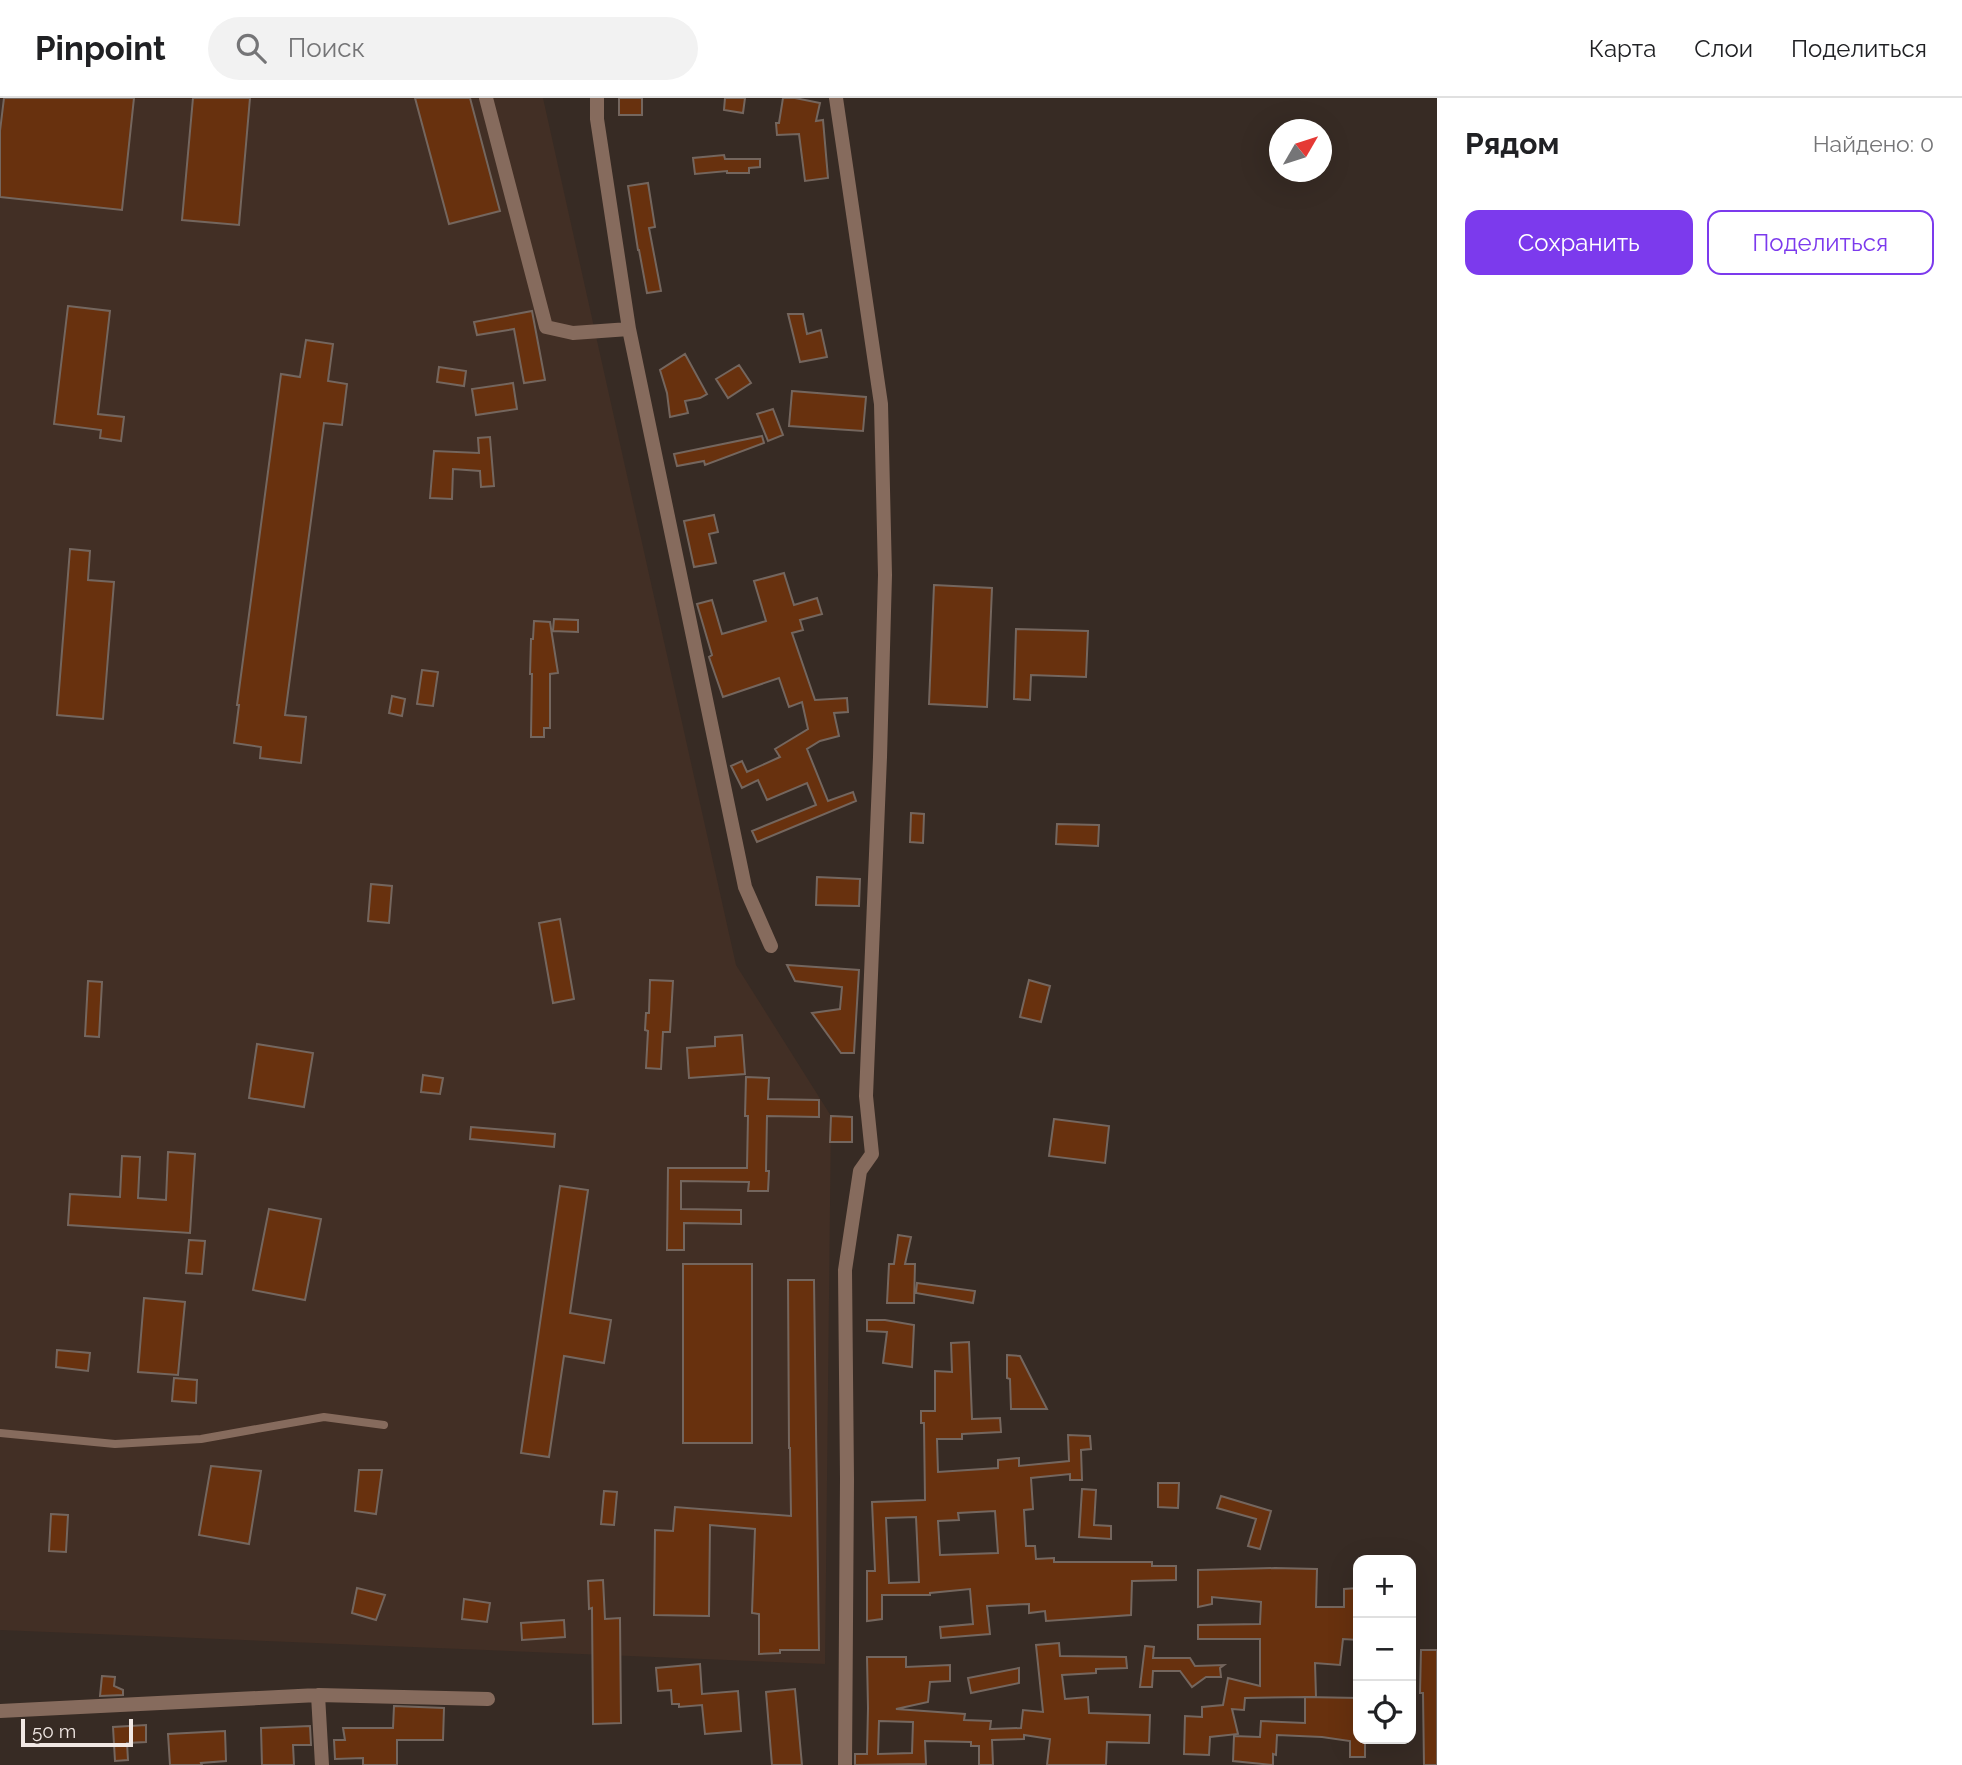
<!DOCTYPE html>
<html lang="ru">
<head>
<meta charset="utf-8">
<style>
	body { margin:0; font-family:Raleway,sans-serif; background:#f2f2f2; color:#202124 }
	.controls { position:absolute; right:21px; bottom:21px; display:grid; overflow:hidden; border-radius:14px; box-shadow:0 7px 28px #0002 }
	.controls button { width:63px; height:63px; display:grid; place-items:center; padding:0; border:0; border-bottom:2px solid #e0e0e0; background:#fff; color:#202124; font:35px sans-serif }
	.compass { position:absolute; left:1269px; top:21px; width:63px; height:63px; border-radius:50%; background:#fff; box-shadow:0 7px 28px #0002; rotate:51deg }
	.scale { position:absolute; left:21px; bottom:18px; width:112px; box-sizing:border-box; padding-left:7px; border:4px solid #f1e8e4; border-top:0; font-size:19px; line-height:24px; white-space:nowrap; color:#f1e8e4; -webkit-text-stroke:5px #372b24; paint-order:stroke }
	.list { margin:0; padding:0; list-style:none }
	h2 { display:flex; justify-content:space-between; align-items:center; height:91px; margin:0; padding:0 28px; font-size:30px }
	h2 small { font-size:23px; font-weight:400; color:#757577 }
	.actions { display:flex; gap:14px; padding:21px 28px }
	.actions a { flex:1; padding:16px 0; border:2px solid #7c3aed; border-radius:14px; text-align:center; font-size:24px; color:#7c3aed }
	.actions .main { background:#7c3aed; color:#fff }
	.icon { flex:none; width:38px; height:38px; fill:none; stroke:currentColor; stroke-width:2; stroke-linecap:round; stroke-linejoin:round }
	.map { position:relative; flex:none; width:1437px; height:1667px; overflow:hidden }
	header { display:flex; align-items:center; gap:42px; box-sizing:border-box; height:98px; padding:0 35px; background:#fff; border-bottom:2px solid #e0e0e0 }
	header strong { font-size:33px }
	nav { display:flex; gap:38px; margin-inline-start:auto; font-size:24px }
	.search { width:490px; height:63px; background:#f2f2f2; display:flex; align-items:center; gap:18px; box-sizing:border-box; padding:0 24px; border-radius:38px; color:#757577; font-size:26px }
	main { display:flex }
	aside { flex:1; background:#fff }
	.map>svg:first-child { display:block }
	.built { fill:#422f25 }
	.building { fill:#68310e; stroke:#74665e; stroke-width:2; fill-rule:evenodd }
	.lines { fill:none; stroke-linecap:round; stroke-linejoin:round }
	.service { stroke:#866b5d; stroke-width:8 }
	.minor { stroke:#866b5d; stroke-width:14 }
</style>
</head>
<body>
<header>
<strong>Pinpoint</strong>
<div class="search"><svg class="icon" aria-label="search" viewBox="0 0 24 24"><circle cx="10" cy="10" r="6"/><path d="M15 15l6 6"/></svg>Поиск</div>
<nav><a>Карта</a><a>Слои</a><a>Поделиться</a></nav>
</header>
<main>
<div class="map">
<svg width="1437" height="1667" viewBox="0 0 1437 1667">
	<rect width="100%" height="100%" fill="#372b24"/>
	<!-- built -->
	<path class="built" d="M0 0H543L736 867 831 1018 825 1566 0 1532Z"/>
	<!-- building -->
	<path class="building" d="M4 0H134L122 112 0 99V33Z
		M193 0H250L239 127 182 122Z
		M415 0H470L500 113 449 126Z
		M619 0H642V17H619Z
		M725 0H745L743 15 724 12Z
		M783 0H795L820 5 816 23 823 22 828 80 805 83 799 36 777 37 776 25H779Z
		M724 57 725 61H760V69L749 70V75H727V73L695 76 693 60Z
		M648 85 655 129 649 130 661 193 647 195 639 152H638L628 88Z
		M68 208 110 213 98 316 124 319 121 343 100 340 101 332 54 326Z
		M532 213 545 282 524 285 514 231 477 237 474 224Z
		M788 216H803L807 236 821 232 827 259 800 264Z
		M306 242 333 246 328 283 347 286 342 327 324 325 285 617 306 619 301 665 260 660 261 649 234 645 239 607H237L281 276 300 279Z
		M685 256 707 296 700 300 685 303 688 315 670 319 667 295 660 272Z
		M739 267 751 285 728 300 716 281Z
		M439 269 466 273 464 288 437 284Z
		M513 285 517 311 476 317 472 291Z
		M792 293 866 299 863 333 789 328Z
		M773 311 783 337 768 343 757 316Z
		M762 338 764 345 705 367 704 363 677 368 674 356Z
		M490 339 494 388 481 389 480 373 453 371 452 401 430 400 434 353 479 355 478 340Z
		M714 417 718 434 709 436 716 465 694 469 684 423Z
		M70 451 90 453 88 482 114 484 103 621 57 617Z
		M784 475 794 507 817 500 822 516 800 522 803 532 792 535 815 602 847 600 848 614 834 615 839 638 820 643 807 651 828 703 853 694 856 703 757 744 752 733 816 707 807 685 767 702 758 682 742 690 731 668 742 663 747 674 780 659 775 651 808 631 802 604 789 609 779 580 723 599 709 559 712 557 697 506 712 502 722 536 766 523 754 483Z
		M934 487 992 490 987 609 929 606Z
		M554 521 578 522V534L553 533Z
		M534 523 550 524 558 575 550 576V630H544V639H531L532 576H530L531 541H533Z
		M1016 531 1088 533 1086 579 1031 577 1030 602 1014 601Z
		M422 572 438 574 433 608 417 606Z
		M392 598 405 601 402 618 389 615Z
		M911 715 924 716 923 745 910 744Z
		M1057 726 1099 727 1098 748 1056 746Z
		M817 779 860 781 859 808 816 807Z
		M371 786 392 788 389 825 368 823Z
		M560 821 574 901 553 905 539 825Z
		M787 867 859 872 854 955H841L812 915 840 911 842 889 795 883Z
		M650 882 673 883 670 934H663L661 971 646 970 648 933 645 932 646 915H649Z
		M1029 882 1050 888 1041 924 1020 919Z
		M88 883 102 884 99 939 85 938Z
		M742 937 745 976 689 980 687 950 715 948V939Z
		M257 946 313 955 304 1009 249 1000Z
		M423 977 443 980 440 996 421 994Z
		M746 979 769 980 768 1001 819 1002V1019L767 1018 766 1073H769L768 1093H748L749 1084 681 1083V1111L741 1112V1126L684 1125V1152H667L668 1070H747L748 1018H745Z
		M831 1018 852 1019V1044H830Z
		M1054 1021 1109 1028 1105 1065 1049 1058Z
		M471 1029 555 1036 554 1049 470 1041Z
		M168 1054 195 1056 190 1135 68 1127 70 1096 120 1099 122 1058 140 1059 138 1100 166 1102Z
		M560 1088 588 1092 570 1215 611 1222 604 1265 564 1258 549 1359 521 1355Z
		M269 1111 321 1121 305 1202 253 1192Z
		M898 1137 911 1139 905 1166H915L914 1205H887L889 1166H894Z
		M189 1142 205 1143 202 1176 186 1175Z
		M683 1166H752V1345H683Z
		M788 1182H814L819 1552H780V1555L759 1556V1516L752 1515 755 1431 710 1427 709 1518 654 1517 655 1432 673 1433 675 1409 791 1418 790 1350H789Z
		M917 1185 975 1193 973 1205 916 1195Z
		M144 1200 185 1204 178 1277 138 1274Z
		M867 1222H885L914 1227 912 1269 883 1265 887 1234 867 1233Z
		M969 1244 972 1321 1000 1320 1001 1334 962 1336V1341H937L938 1374 998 1370V1362L1019 1360V1368L1069 1363 1068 1337 1090 1338 1091 1351 1081 1352 1082 1382H1070V1376L1031 1380 1033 1411 1024 1412 1026 1448H1035L1036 1461 1054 1460V1464H1152V1468H1176V1482L1132 1483 1131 1517 1046 1523 1045 1513 1029 1515V1506L987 1508 990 1536 941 1540 940 1529 973 1526 970 1491 930 1495V1497H882V1521L867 1523V1473H875L872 1404 925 1402 924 1325H921V1313H935V1273L952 1274 951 1245ZM995 1413 998 1455 940 1457 938 1423 959 1422 958 1415ZM916 1419 919 1484 889 1485 886 1420Z
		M57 1252 90 1255 88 1273 56 1269Z
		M1007 1257 1020 1258 1047 1311H1011L1010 1281 1007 1280Z
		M174 1280 197 1282 196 1305 172 1303Z
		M211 1368 261 1373 249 1446 199 1437Z
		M359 1372H382L376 1416 355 1413Z
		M1158 1385H1179L1178 1410 1158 1409Z
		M1082 1391 1096 1392 1094 1427 1111 1428V1441L1079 1439Z
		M604 1393 617 1394 614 1427 601 1426Z
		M1221 1398 1271 1413 1260 1451 1248 1448 1256 1421 1217 1410Z
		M51 1416 68 1417 66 1454 49 1453Z
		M1275 1470 1317 1471 1316 1509H1344V1491L1358 1490V1542L1343 1541 1340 1567 1315 1565 1316 1599H1306L1358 1600V1641H1365V1659H1350V1643L1322 1639 1277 1637 1276 1657 1273 1656V1667L1233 1663 1234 1638 1260 1639 1261 1623 1305 1625V1599L1245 1600 1244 1612 1232 1611 1238 1636 1210 1639 1209 1657 1184 1656 1185 1618 1202 1619V1609L1223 1607 1228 1580 1260 1588V1541H1198V1527L1260 1526 1261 1504 1212 1499V1506L1198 1509V1472Z
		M603 1482 605 1521 620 1520 621 1625 593 1626 592 1510 589 1511 588 1483Z
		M357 1490 385 1497 376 1522 352 1515Z
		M464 1501 490 1505 487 1524 462 1521Z
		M564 1522 565 1539 522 1542 521 1525Z
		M1059 1545 1060 1558 1126 1559 1127 1570 1096 1571V1575L1062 1577 1065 1601 1088 1599 1089 1615 1150 1617 1149 1645 1107 1644 1106 1667H1047L1050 1641 1024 1637V1641L992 1642 993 1667H979V1648H971V1644L925 1643 926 1666 855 1667V1656H867L868 1610 867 1559H906V1569L950 1567V1583L930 1584 928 1604 896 1611 965 1616 964 1622 991 1623 990 1631 1021 1630 1023 1612 1043 1614 1036 1547ZM879 1623 913 1624 912 1655 878 1656Z
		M1145 1548 1154 1549 1153 1560H1190L1195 1568 1224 1567 1220 1570 1221 1579H1206L1192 1589 1180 1573H1153L1152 1589H1140Z
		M1421 1552H1437V1667H1424L1423 1595H1420Z
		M700 1566 702 1596 738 1593 741 1633 705 1636 702 1607 679 1609V1606H672L671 1592 658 1593 656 1570Z
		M1019 1570V1585L971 1595 968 1580Z
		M102 1578 115 1579 114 1588 123 1592V1597L100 1598Z
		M795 1591 802 1667H772L766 1594Z
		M394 1608 444 1610 443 1642H397V1667H363V1660L335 1661 334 1642H345L343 1630H393Z
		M146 1627V1644L127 1645 128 1662 115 1663 113 1629Z
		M310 1628 311 1647H293L294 1667H262L261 1630Z
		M225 1633 226 1663 201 1665 202 1667H170L168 1636Z"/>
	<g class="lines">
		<!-- service -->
		<path class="service" d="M0 1335 115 1346 201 1341 324 1319 384 1327"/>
		<!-- minor -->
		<path class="minor" d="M486 0 546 229 573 235 629 231 745 789 771 848
			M597 0V21L629 231
			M836 0 881 306 885 477 880 659 866 998 872 1056 860 1073 845 1172 847 1381 845 1667
			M318 1597 322 1667
			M0 1613 318 1597 488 1601"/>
	</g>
</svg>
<div class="controls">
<button>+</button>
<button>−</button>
<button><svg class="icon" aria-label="locate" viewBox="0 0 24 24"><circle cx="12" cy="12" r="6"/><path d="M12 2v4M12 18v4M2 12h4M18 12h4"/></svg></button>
</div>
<svg class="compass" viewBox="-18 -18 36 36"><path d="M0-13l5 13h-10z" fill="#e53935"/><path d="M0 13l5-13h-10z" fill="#757577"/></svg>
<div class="scale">50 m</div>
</div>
<aside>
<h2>Рядом<small>Найдено: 0</small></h2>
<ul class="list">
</ul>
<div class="actions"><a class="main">Сохранить</a><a>Поделиться</a></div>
</aside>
</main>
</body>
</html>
